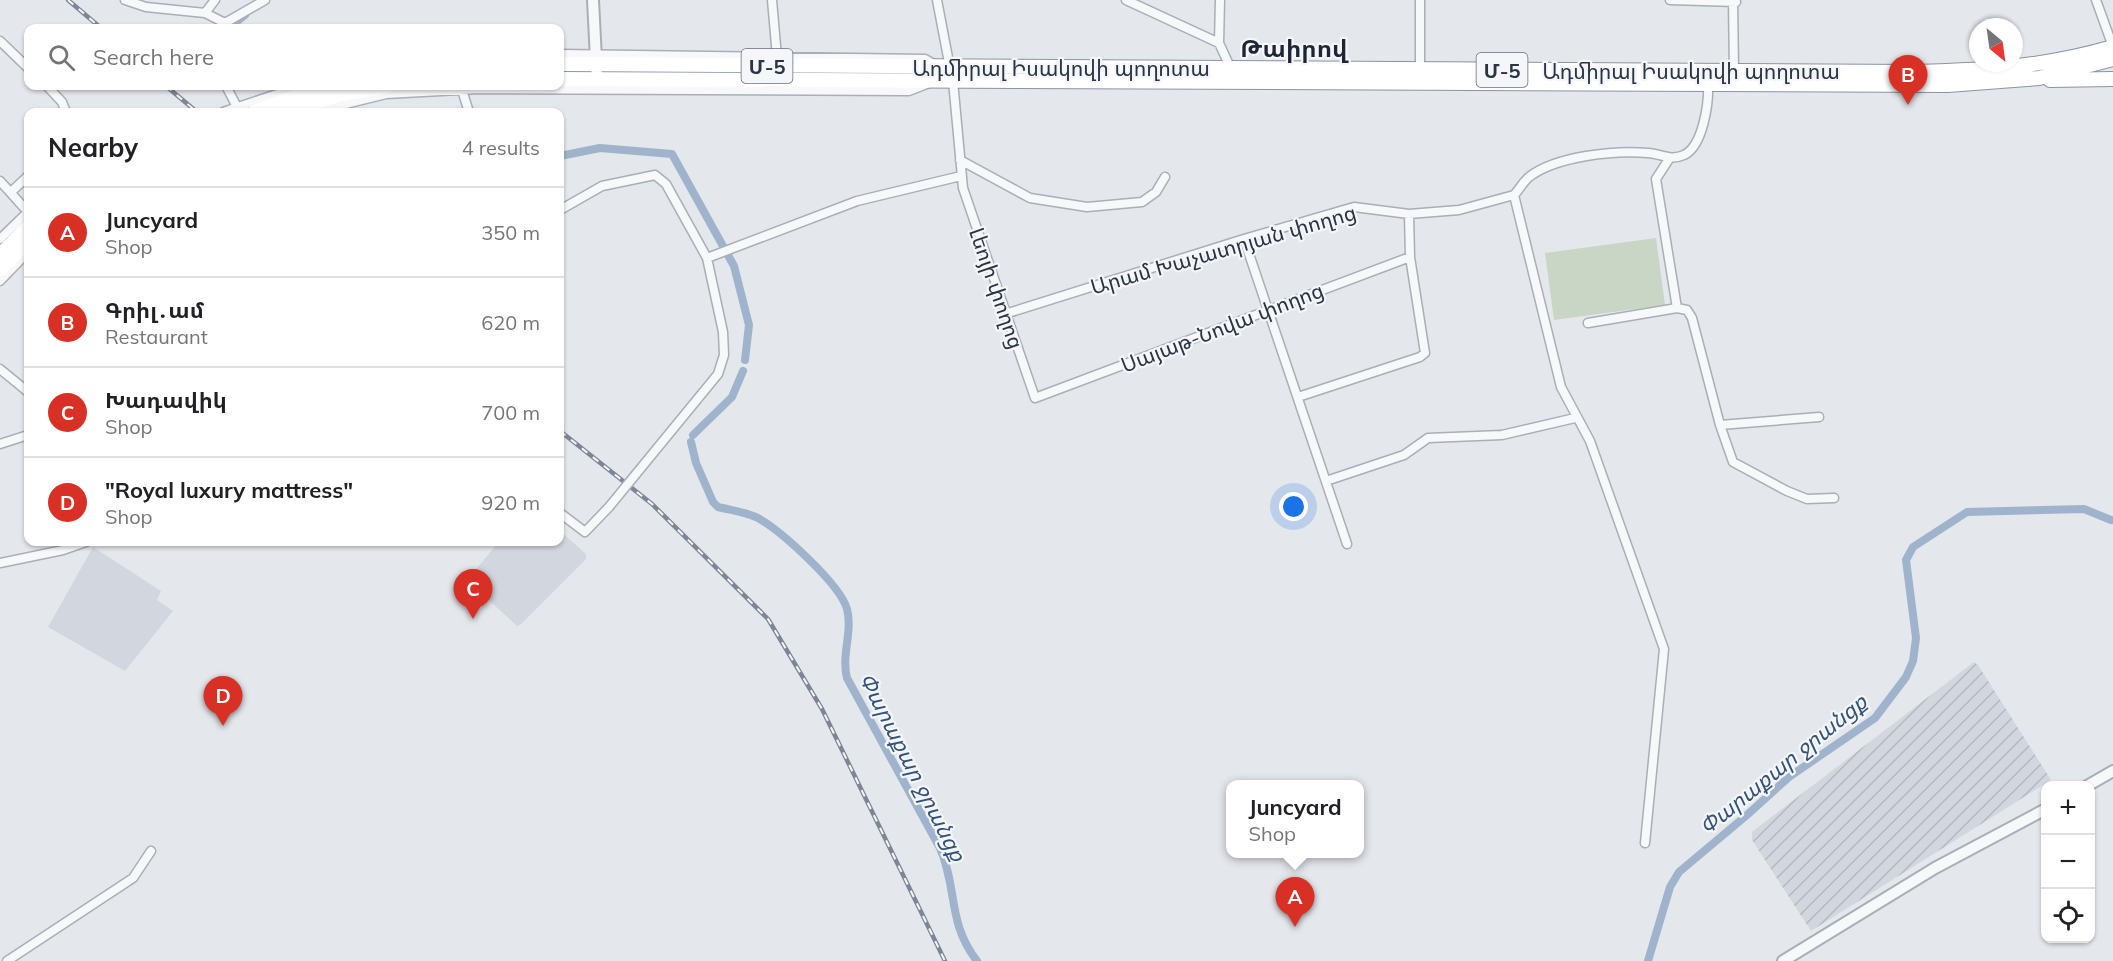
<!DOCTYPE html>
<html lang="en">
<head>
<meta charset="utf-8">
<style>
	body { margin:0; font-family:Mulish,"Noto Sans Armenian",sans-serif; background:#f2f2f2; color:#202124 }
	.controls { position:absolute; right:18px; bottom:18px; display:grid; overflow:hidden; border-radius:12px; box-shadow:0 2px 4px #0004 }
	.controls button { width:54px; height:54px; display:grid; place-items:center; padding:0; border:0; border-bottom:2px solid #e0e0e0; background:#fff; color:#202124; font:30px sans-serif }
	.compass { position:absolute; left:1969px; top:18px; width:54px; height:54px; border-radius:50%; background:#fff; box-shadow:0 2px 4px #0004; rotate:151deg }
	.you { position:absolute; left:1294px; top:507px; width:21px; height:21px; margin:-15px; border:4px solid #fff; border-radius:50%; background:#1a73e8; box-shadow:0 0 0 9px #1a73e833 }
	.badge { display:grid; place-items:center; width:39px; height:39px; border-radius:50%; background:#d93025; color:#fff; font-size:20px; font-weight:700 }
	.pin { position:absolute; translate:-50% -50px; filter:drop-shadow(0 2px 3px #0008) }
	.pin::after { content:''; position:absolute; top:32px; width:21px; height:18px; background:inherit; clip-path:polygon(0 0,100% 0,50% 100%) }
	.popup { position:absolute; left:1226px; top:780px; width:138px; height:78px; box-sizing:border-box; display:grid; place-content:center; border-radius:12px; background:#fff; filter:drop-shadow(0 2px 4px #0005); font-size:20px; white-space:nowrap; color:#757577 }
	.popup b { font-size:22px; color:#202124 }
	.popup::after { content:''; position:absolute; left:50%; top:100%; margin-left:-12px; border:12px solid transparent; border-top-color:#fff }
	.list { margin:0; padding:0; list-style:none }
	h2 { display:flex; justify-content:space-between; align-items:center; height:78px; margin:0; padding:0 24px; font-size:26px }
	h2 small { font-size:20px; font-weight:400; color:#757577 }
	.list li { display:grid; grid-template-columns:39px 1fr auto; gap:18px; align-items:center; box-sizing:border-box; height:90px; padding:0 24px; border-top:2px solid #e0e0e0 }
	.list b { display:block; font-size:22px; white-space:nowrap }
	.list p { margin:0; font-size:20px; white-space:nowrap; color:#757577 }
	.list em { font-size:20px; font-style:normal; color:#757577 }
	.icon { flex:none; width:33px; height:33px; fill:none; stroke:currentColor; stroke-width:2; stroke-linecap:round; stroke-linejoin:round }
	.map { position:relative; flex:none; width:2113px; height:961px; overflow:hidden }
	.search { position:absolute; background:#fff; box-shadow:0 2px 4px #0004; left:24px; top:24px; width:540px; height:66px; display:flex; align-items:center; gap:15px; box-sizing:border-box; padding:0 21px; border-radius:12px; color:#757577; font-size:22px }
	.panel { position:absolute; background:#fff; box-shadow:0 2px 4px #0004; left:24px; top:108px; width:540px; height:438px; border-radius:12px }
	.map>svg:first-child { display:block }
	.built { fill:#d2d6de }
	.industrial { fill:url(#industrial-furrows) }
	.pitch { fill:#c9d6c5 }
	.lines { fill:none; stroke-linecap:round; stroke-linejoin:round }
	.canal { stroke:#9fb4cc; stroke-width:8 }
	.minor-casing { stroke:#a9aeb7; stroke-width:11 }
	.tertiary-casing { stroke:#a9aeb7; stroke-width:14 }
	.trunk-casing { stroke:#8b94a3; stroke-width:16 }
	.minor { stroke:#f7f8fa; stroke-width:8 }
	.tertiary { stroke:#f7f8fa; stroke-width:10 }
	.trunk { stroke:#fff; stroke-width:14 }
	.rail-casing { stroke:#7d8696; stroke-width:4.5 }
	.rail { stroke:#f4f6f9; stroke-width:2; stroke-dasharray:7; stroke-linecap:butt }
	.minor-bridge-casing { stroke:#a9aeb7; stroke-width:11; stroke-linecap:butt }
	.minor-bridge { stroke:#f7f8fa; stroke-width:8 }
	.labels { text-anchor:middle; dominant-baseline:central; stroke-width:4.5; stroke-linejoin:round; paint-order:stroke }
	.shield { fill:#f4f6f9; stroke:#676e7b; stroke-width:1.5 }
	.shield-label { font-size:20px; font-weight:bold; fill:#2b3445 }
	.street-label { font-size:21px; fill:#2b3445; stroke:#f4f6f9 }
	.water-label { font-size:22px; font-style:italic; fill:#34527a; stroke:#f4f6f9 }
	.quarter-label { font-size:24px; font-weight:bold; fill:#1d2536; stroke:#f4f6f9 }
</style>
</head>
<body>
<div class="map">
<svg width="2113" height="961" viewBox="0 0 2113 961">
	<defs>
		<pattern id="industrial-furrows" width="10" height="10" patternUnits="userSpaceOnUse" patternTransform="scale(1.5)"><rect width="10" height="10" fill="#d2d6de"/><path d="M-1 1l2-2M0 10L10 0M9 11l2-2" fill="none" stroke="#b4b8c0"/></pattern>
	</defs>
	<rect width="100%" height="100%" fill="#e4e7ec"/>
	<!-- built -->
	<path class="built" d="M560 531 586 554V559L520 625 517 626 467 580 499 542H560Z
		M93 547 161 591 157 600 173 611 125 671 48 627Z"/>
	<!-- industrial -->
	<path class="industrial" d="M1974 662 1978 665 2051 780 1811 931 1752 840V832Z"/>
	<!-- pitch -->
	<path class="pitch" d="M1656 238 1665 305 1554 320 1545 253Z"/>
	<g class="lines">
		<!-- canal -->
		<path class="canal" d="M229 28 245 15
			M560 156 600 148 672 154 734 266 749 325 745 360
			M693 435 732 397 743 371
			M691 442 696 463 713 502 718 507C730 510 746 512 758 518 781 531 840 584 847 609 853 631 841 655 847 678L940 848C958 890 947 922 977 961
			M1648 961 1670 887 1679 872 1747 815 1789 777 1875 718 1906 677 1913 661 1916 638 1906 560 1913 547 1967 512 2084 509 2111 520"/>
		<defs>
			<path id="minor" d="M125 0 146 7 205 13 225 23
				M772 0 777 57
				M937 0 950 68
				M1126 0 1219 43
				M1220 0 1219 43 1231 69
				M1670 0 1736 2
				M1733 0 1734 71
				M2096 0 2113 47
				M205 13 215 0
				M225 23 265 0
				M0 41 28 68
				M560 54 925 59 935 65
				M1420 70V0
				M953 81 963 188 1035 398 1410 257
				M47 86 62 102 66 112
				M226 86 237 107
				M461 87 469 112
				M223 112 301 86
				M313 112 386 94 478 89 909 91 932 82
				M1669 159 1656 179 1677 308 1687 310 1692 318 1720 425 1733 462 1787 491 1807 499 1834 498
				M960 160 1030 198 1087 207 1142 202 1156 192 1165 177
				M0 181 28 212
				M11 192 28 176
				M1514 195 1561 387 1590 441 1664 649 1645 843
				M1514 195C1519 190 1523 182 1529 177 1556 156 1615 150 1648 153 1662 154 1670 161 1684 155 1703 146 1709 103 1708 84
				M560 210 602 186 655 175 666 184 707 258 723 332 724 355 718 374 636 474
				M0 239 28 212
				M1244 239 1347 544
				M707 258 857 201 961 176
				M0 281 28 252
				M1005 314 1244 239 1354 207 1409 214 1459 210 1514 195
				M1588 323 1677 308
				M0 369 28 392
				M1298 397 1420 357 1425 353 1410 257 1409 214
				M1720 425 1819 417
				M0 444 28 435
				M1326 481 1404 455 1428 438 1502 435 1575 418
				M560 513 585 532 609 507
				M0 563 63 550 86 542
				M7 961 133 878 151 851"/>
			<path id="tertiary" d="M593 0 597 79
				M2087 786 2113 771
				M1783 961 1935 868 2046 809"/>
			<path id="trunk" d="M560 64 1917 72C1988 70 2044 67 2113 47
				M560 79 1948 85 2039 78 2113 59
				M2050 80 2113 79
				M254 112 295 97 339 86
				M280 112 342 94 388 86
				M0 255 28 227
				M0 269 28 241"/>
		</defs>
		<!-- minor casing -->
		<use href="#minor" class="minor-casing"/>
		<!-- tertiary casing -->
		<use href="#tertiary" class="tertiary-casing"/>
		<!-- trunk casing -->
		<use href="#trunk" class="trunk-casing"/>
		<!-- minor -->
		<use href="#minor" class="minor"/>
		<!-- tertiary -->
		<use href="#tertiary" class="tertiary"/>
		<!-- trunk -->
		<use href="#trunk" class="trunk"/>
		<defs>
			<path id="rail" d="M68 0 101 28
				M166 86 197 112
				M560 431 652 504 768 619 822 709 945 961"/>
		</defs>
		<!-- rail casing -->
		<use href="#rail" class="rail-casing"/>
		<!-- rail -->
		<use href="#rail" class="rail"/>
		<defs>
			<path id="minor-bridge" d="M609 507 636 474"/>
		</defs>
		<!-- minor-bridge casing -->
		<use href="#minor-bridge" class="minor-bridge-casing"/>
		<!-- minor-bridge -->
		<use href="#minor-bridge" class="minor-bridge"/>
	</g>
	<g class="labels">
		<!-- shield labels -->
		<g class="shield">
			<rect x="741.5" y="49" width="51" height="34" rx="4.5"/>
			<rect x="1476.5" y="53" width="51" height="34" rx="4.5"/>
		</g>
		<g class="shield-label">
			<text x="767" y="66">Մ-5</text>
			<text x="1502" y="70">Մ-5</text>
		</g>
		<!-- street labels -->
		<g class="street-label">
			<text x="1061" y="68">Ադմիրալ Իսակովի պողոտա</text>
			<text x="1691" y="71">Ադմիրալ Իսակովի պողոտա</text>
			<text transform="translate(1223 249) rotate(-16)">Արամ Խաչատրյան փողոց</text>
			<text transform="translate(997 288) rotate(71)">Լեոյի փողոց</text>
			<text transform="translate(1222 327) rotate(-21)">Սայաթ-Նովա փողոց</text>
		</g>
		<!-- water labels -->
		<g class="water-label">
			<text transform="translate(1783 764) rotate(-39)">Փարաքար ջրանցք</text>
			<text transform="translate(913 767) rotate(63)">Փարաքար ջրանցք</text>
		</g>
		<!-- quarter labels -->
		<g class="quarter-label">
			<text x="1294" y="48">Թաիրով</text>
		</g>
	</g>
</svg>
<div class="controls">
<button>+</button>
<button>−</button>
<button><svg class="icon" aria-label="locate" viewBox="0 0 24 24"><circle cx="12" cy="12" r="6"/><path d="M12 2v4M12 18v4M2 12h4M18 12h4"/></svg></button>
</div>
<svg class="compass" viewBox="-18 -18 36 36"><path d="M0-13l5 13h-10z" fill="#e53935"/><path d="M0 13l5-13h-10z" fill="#757577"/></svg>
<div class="you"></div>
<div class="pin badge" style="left:1295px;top:927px">A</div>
<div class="popup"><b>Juncyard</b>Shop</div>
<div class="pin badge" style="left:1908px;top:105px">B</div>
<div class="pin badge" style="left:473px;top:619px">C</div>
<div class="pin badge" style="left:223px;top:726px">D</div>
<div class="search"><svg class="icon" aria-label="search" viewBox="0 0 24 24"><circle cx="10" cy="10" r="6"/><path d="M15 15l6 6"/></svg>Search here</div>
<section class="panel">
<h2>Nearby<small>4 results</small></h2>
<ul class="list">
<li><span class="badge">A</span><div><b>Juncyard</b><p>Shop</p></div><em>350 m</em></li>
<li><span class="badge">B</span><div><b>Գրիլ․ամ</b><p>Restaurant</p></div><em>620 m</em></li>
<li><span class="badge">C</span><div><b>Խադավիկ</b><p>Shop</p></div><em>700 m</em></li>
<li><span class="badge">D</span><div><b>&quot;Royal luxury mattress&quot;</b><p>Shop</p></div><em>920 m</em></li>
</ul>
</section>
</div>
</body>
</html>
